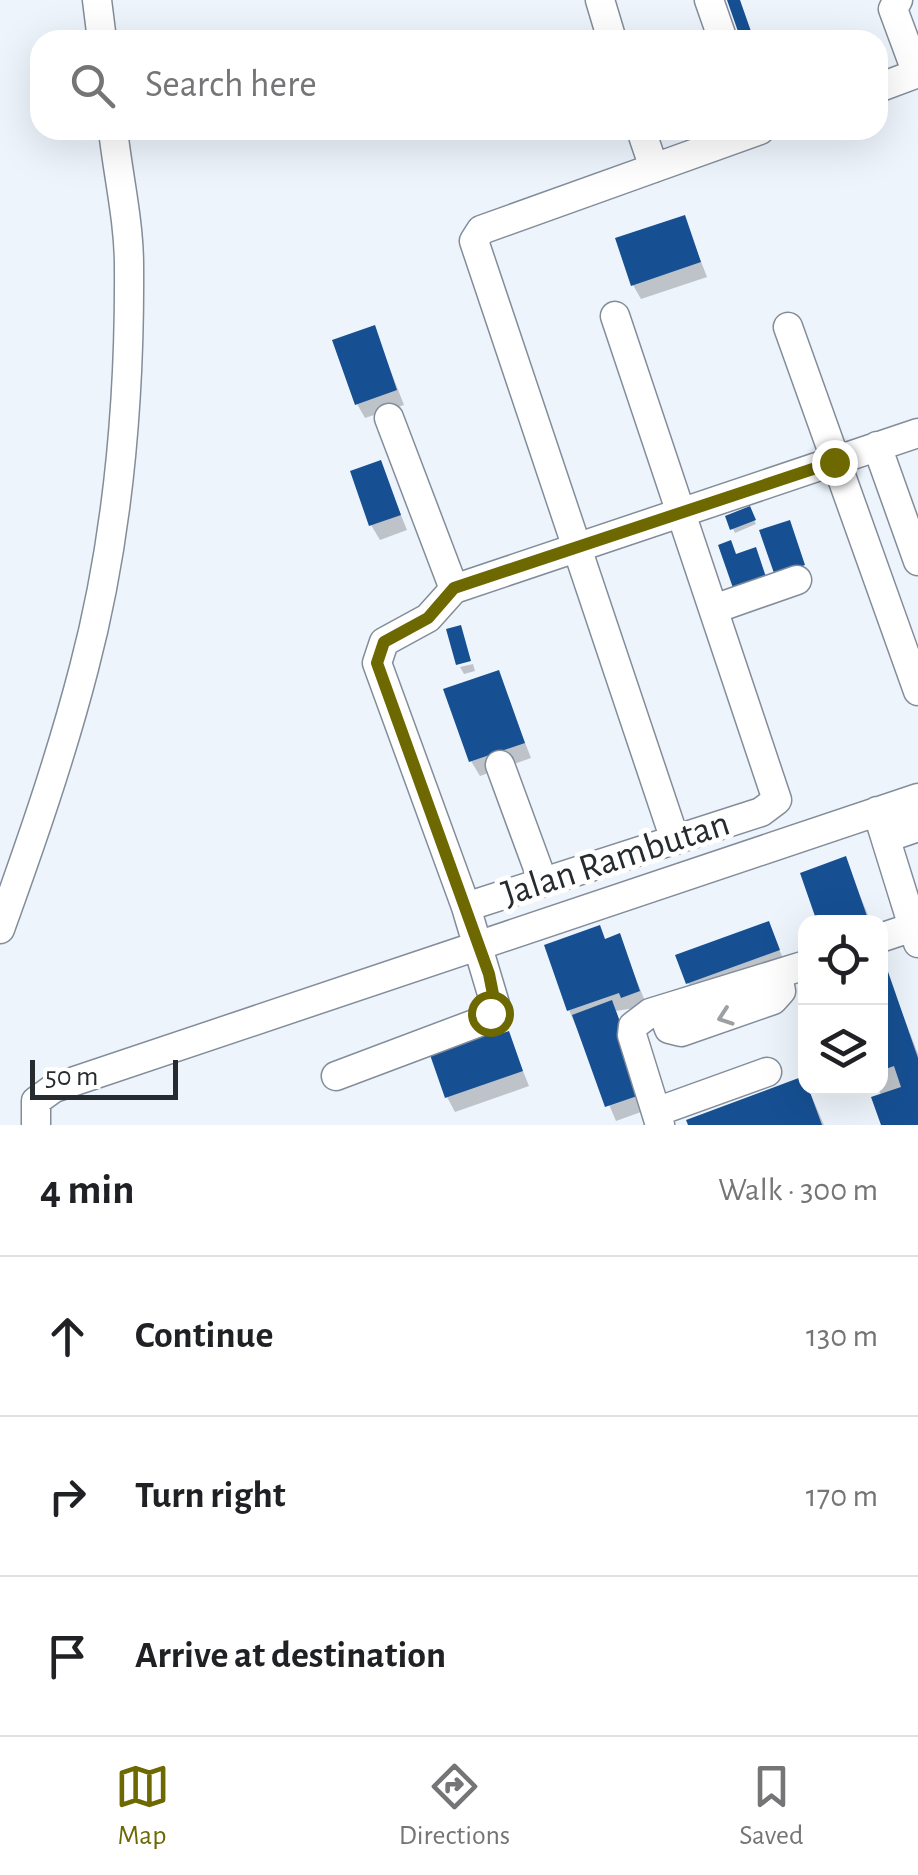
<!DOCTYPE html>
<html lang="en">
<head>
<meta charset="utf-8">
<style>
	body { margin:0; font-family:"Alegreya Sans",sans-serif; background:#f6f6f6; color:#202124 }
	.controls { position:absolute; right:30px; bottom:30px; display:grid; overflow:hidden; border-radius:20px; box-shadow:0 10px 40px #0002 }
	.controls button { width:90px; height:90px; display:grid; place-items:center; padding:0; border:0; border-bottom:2px solid #e0e0e0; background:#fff; color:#202124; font:50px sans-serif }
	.scale { position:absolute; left:30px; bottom:25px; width:148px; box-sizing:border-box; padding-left:10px; border:5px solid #262b30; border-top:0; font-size:28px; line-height:35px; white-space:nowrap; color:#262b30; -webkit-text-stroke:8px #fff; paint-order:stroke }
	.stop { position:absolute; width:30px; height:30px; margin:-22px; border:8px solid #6e6800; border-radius:50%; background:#fff }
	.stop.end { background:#6e6800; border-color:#fff; box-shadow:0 2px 10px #0008 }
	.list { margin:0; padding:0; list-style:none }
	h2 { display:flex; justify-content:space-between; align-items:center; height:130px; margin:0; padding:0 40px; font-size:42px }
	h2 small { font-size:32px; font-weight:400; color:#757577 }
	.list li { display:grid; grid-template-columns:65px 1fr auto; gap:30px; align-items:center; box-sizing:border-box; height:160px; padding:0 40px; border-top:2px solid #e0e0e0 }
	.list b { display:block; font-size:38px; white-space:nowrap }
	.list em { font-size:32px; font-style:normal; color:#757577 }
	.icon { flex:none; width:55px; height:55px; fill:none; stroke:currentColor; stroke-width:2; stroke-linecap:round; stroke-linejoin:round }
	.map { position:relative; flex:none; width:918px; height:1125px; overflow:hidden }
	.search { position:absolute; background:#fff; box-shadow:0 10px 40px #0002; left:30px; right:30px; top:30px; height:110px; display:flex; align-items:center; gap:25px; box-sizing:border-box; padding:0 35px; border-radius:30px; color:#757577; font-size:38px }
	.sheet { height:610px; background:#fff }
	nav { display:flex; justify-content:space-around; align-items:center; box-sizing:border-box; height:140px; border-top:2px solid #e0e0e0; background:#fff; font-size:28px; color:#757577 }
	nav a { display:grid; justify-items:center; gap:5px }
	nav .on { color:#6e6800 }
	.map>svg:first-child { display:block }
	.shadow { fill:#0003 }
	.building { fill:#165093 }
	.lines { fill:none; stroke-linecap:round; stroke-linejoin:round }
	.minor-casing { stroke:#838d9a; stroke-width:31 }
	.minor { stroke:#fff; stroke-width:28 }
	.oneway { stroke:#9da0a2 }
	.route { stroke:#6e6800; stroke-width:12 }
	.labels { text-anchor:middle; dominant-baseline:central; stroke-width:10; stroke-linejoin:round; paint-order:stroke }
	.street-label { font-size:38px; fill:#262b30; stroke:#fff }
</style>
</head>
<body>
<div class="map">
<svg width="918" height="1125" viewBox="0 0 918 1125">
	<rect width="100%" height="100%" fill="#edf4fc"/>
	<!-- shadow -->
	<path class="shadow" d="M684 218 707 277 641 299 633 285Z
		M374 328 404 405 365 418 357 404Z
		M380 463 407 530 380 540 371 525Z
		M749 509 756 524 735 533 728 518Z
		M473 664 475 671 464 674 460 667Z
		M498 673 531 758 480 776 471 761Z
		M845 860 871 922H820L803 874Z
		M768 924 786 965 696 998 688 983Z
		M619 937 647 1006 616 1011 652 1108 616 1121 569 1010 606 941Z
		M884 966 918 1054V1125H884L882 1096 877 1088Z
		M508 1034 529 1086 455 1112 447 1097 495 1039Z
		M808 1088 824 1125H690Z"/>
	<!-- building -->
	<path class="building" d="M727 0H740L753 37 741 40Z
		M685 215 701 262 631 286 615 238Z
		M375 325 397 390 355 405 332 340Z
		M381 460 401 515 369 526 350 471Z
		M750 506 756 520 730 530 725 516Z
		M790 520 805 565 775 576 759 530Z
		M731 540 736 554 756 547 766 577 733 588 718 545Z
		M461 625 471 661 456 665 446 629Z
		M499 670 525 743 469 762 443 689Z
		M846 856 868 919 817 922 800 873Z
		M769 921 780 950 686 984 675 955Z
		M600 925 605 939 620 933 640 991 621 998 619 993 567 1011 544 945Z
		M885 963 918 1058V1125H881L871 1097 901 1087 894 1066 880 1071V964Z
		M612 1000 646 1093 605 1107 572 1015Z
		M492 1030 494 1036 509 1031 523 1071 445 1098 429 1052Z
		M804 1076 822 1125H688L686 1120Z"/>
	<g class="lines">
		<defs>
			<path id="minor" d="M97 0 102 40
				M600 0 612 40
				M709 0 723 40
				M898 0 893 9 917 74
				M878 88 918 73
				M641 130 654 168 760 130
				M654 168 481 230 474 241 675 840
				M788 327 918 691
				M389 418 454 589
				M877 446 918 561
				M714 609 797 580
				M500 765 543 882
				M877 811 918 943
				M886 838 918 827
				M466 907 761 812 777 800 615 316
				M0 929C31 843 61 757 84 668 118 539 130 399 129 266 129 221 118 175 113 130
				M880 938 913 927
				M662 1010 669 1029 681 1032 773 1000 781 991 778 975
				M336 1076 477 1023 495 1004 466 907 377 663 384 642 428 618 454 589 918 433
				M656 1112 767 1072
				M36 1125V1101L54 1088 918 798
				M660 1125 632 1035 633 1026 650 1013 806 965"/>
		</defs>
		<!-- minor casing -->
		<use href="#minor" class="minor-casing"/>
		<!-- minor -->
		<use href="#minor" class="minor"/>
	</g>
	<!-- one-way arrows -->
	<defs><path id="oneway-chevron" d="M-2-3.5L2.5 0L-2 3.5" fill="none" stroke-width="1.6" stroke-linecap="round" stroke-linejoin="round" transform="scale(2.5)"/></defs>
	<use class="oneway" href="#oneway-chevron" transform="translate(725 1017) rotate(161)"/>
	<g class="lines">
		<!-- route -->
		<path class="route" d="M490 1013 495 1004 489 974 377 663 384 642 428 618 454 588 834 462"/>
	</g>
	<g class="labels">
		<!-- street labels -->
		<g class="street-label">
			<text transform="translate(616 859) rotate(-18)">Jalan Rambutan</text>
		</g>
	</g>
</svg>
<div class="controls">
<button><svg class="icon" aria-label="locate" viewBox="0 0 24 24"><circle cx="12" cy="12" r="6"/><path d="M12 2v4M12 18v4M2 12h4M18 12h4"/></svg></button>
<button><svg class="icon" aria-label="layers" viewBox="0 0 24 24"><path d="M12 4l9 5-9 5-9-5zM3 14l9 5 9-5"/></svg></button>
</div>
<div class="scale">50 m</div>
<div class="stop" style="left:490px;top:1013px"></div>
<div class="stop end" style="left:834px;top:462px"></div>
<div class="search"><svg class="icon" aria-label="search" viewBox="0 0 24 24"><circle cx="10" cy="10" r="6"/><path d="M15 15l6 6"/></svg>Search here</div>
</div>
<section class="sheet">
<h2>4 min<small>Walk · 300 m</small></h2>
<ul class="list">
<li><svg class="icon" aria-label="ahead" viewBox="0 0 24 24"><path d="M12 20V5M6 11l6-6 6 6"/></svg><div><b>Continue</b></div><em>130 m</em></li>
<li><svg class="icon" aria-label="right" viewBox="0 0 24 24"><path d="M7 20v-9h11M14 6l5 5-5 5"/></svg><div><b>Turn right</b></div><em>170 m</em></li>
<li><svg class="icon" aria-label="arrive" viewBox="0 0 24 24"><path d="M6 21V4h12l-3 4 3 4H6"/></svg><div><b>Arrive at destination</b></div></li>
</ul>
</section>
<nav>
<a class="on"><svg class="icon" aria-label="map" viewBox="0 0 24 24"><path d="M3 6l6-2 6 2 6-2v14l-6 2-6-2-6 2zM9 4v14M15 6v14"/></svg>Map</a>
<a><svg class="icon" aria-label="directions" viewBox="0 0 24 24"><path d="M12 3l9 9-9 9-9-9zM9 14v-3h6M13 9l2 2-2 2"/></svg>Directions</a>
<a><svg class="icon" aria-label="saved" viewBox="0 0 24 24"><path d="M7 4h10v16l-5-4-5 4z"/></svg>Saved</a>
</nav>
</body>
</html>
